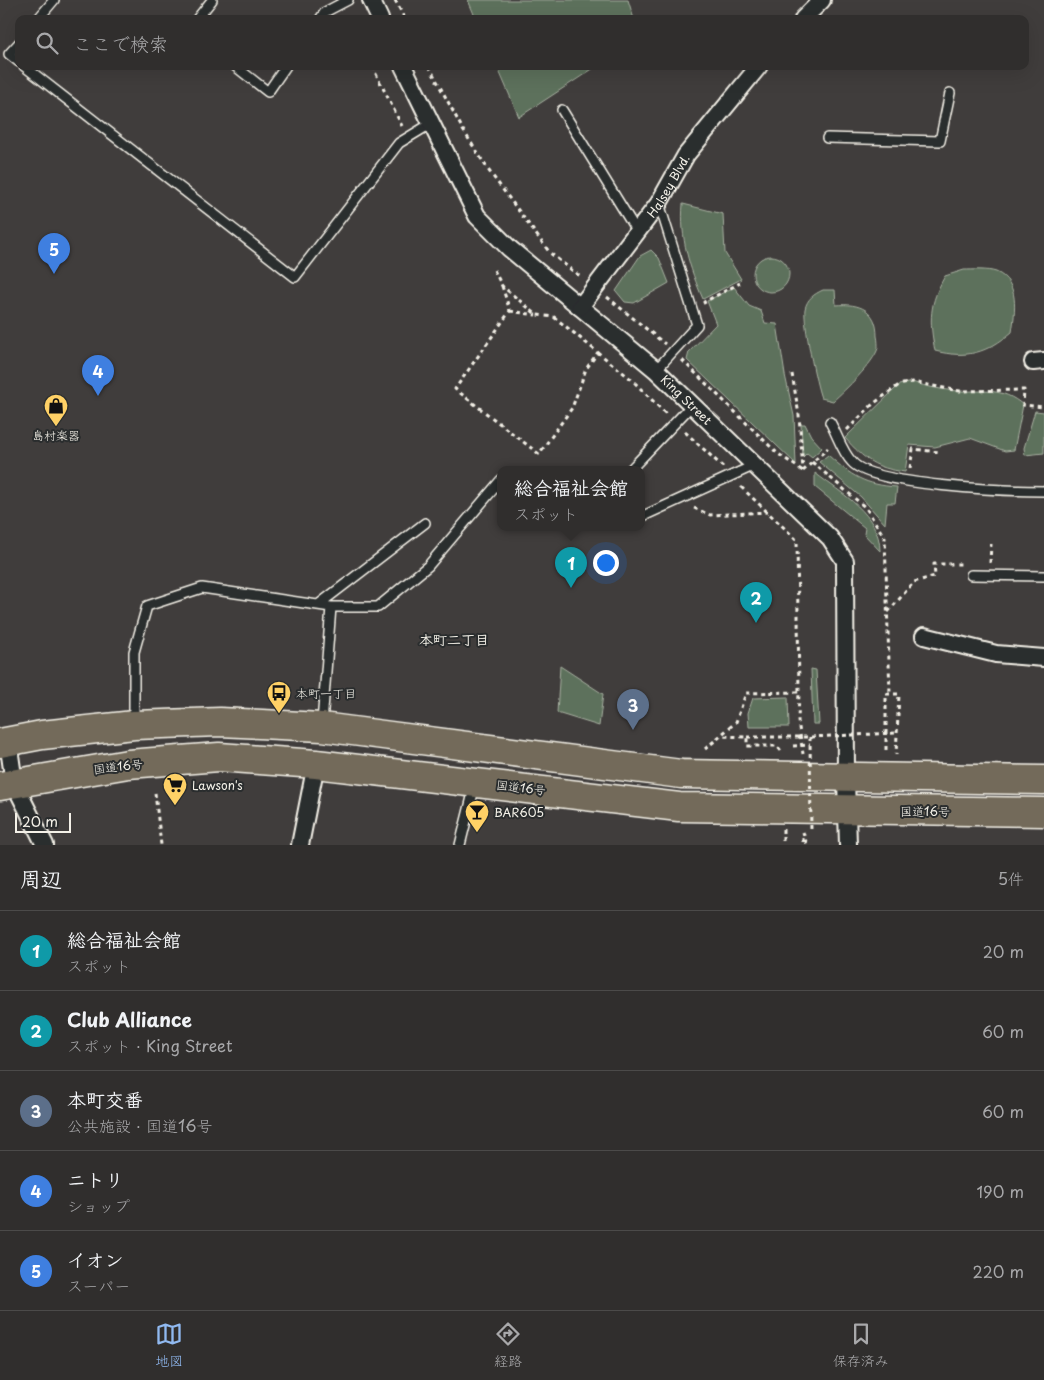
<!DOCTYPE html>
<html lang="ja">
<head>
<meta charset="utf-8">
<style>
	body { margin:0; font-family:"Playpen Sans","Klee One",sans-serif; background:#3c3a39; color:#f1f3f6 }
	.scale { position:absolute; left:15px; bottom:12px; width:56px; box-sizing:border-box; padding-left:5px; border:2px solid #f4f1e8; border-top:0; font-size:14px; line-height:18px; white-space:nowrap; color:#f4f1e8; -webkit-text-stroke:4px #2a2d2e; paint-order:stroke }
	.you { position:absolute; left:605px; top:562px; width:18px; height:18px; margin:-12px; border:4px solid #fff; border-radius:50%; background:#1a73e8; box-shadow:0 0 0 8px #1a73e833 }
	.badge { display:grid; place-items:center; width:32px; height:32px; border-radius:50%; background:#90b9f0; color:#fff; font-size:16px; font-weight:700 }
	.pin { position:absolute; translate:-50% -41px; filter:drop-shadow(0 1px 2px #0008) }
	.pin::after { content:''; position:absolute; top:26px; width:18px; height:15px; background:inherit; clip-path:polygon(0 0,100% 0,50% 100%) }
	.popup { position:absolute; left:497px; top:466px; width:148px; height:65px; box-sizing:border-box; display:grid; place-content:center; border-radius:10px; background:#302e2d; filter:drop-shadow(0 1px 4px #0005); font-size:16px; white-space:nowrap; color:#a8a8aa }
	.popup b { font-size:19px; color:#f1f3f6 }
	.popup::after { content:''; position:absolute; left:50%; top:100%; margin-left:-10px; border:10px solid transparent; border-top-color:#302e2d }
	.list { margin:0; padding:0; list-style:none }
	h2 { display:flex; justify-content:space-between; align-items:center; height:65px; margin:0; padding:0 20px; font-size:21px }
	h2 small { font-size:16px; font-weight:400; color:#a8a8aa }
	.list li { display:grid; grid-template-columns:32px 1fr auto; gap:15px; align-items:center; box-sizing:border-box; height:80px; padding:0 20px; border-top:1px solid #4b4a49 }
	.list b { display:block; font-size:19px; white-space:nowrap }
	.list p { margin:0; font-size:16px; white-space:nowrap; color:#a8a8aa }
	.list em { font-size:16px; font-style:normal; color:#a8a8aa }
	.icon { flex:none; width:28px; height:28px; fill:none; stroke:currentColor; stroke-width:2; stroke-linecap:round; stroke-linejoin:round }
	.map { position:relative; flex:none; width:1044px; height:845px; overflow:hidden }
	.search { position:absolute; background:#302e2d; box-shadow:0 5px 20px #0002; left:15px; right:15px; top:15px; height:55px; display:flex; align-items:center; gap:12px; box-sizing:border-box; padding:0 18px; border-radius:10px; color:#a8a8aa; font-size:19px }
	.sheet { height:465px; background:#302e2d }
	nav { display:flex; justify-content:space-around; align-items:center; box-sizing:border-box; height:70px; border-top:1px solid #4b4a49; background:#302e2d; font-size:14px; color:#a8a8aa }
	nav a { display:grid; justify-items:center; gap:2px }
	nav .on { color:#90b9f0 }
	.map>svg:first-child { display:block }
	.green { fill:#5d715b; stroke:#a8b1a2 }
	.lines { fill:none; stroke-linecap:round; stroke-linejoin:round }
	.lane-casing { stroke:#f4f1e8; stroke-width:12 }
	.street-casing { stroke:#f4f1e8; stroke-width:20 }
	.highway-casing { stroke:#f4f1e8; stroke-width:31 }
	.path { stroke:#f4f1e8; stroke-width:3; stroke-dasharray:4 4; stroke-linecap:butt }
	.lane { stroke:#2a2d2e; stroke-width:9 }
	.street { stroke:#2a2d2e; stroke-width:16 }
	.highway { stroke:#736b5a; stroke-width:28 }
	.path-bridge { stroke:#f4f1e8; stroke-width:3; stroke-dasharray:4 4; stroke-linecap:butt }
	.labels { text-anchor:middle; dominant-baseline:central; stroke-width:4; stroke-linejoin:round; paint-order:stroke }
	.street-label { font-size:12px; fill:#f4f1e8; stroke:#2a2d2e }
	.poi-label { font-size:12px; fill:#f4f1e8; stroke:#2a2d2e; text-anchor:start }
	.neighbourhood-label { font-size:14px; font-weight:bold; fill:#f4f1e8; stroke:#2a2d2e }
</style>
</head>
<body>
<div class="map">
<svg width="1044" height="845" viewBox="0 0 1044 845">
	<rect width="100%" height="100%" fill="#403d3c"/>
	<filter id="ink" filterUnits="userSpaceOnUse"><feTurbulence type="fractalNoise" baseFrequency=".02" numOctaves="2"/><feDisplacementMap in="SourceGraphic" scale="10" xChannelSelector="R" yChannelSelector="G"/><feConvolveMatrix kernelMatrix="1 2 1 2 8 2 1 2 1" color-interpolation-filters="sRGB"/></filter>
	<g filter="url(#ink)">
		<!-- green -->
		<path class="green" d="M468 0H628L634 19H476Z
			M497 66H597L519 117Z
			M683 204 723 214 725 253 741 279 703 299C689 267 680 238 683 204Z
			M651 250 659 258 669 283 634 303 625 302 616 291 640 256Z
			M753 274a18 18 0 1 1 36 0a18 18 0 1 1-36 0Z
			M964 270C973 270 987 269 996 272 1020 282 1015 312 1012 332 987 353 967 359 935 351 929 320 929 304 945 276Z
			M734 287 749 306 761 311 765 323 777 324 785 375 794 416 796 464 687 360 689 352 716 324 707 301Z
			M823 290H835L836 305C860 303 877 310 877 336 878 340 878 345 878 348 874 363 845 390 833 401L821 398C816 385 803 322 805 309 807 299 814 294 823 290Z
			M912 382C927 387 943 390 959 391 984 392 1002 387 1023 405L1014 450 1005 451 970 438 935 447 909 445 905 472C875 468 865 460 845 438L899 385Z
			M1035 411 1044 412V453L1025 455 1024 448Z
			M801 424H805L811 436 822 448 812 457 807 453 803 457Z
			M828 455C851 476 865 485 897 487L895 503H887L885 524 861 497 819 462Z
			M815 473C842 494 880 514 880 551L864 534 865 528 815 487Z
			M560 666 603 694 599 726 557 713Z
			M811 669 816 670 819 724H813Z
			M788 697 789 727H749L748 713 753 698Z"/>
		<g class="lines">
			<defs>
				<path id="lane" d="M38 19 54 0
					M197 19 212 0
					M320 19 325 12 348 0
					M19 43 9 54 19 62
					M24 66 295 277 399 143 432 123
					M235 66 268 92 286 66
					M562 110 636 230
					M827 138 940 141 950 93
					M656 370 697 325 659 203
					M830 422C837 434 842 452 852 462 872 486 1010 491 1044 491
					M631 469 692 405
					M641 517 755 465
					M971 575 1044 576
					M318 605 425 523
					M134 723V652L147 606 202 588 331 607H378L428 566 501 480
					M322 723 331 607
					M460 845 475 785"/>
				<g id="street">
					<path d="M371 0 380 19"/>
					<path d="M803 19 822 0"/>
					<path id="s1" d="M403 66 477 216 509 248 656 370 830 538 845 561 846 779 848 845"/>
					<path id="s2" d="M580 307 659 203 686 155 759 66"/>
					<path d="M1033 362 1044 361"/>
					<path d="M924 636 996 654 1044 658"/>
					<path d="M8 741 14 783 45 845"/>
					<path d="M300 845 316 764"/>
				</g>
				<path id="highway" d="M0 743 42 735 134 725 220 722 322 727 681 774 1044 780
					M0 786 128 764 219 757 316 764 679 807 1044 812"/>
			</defs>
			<!-- lane casing -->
			<use href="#lane" class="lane-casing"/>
			<!-- street casing -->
			<use href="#street" class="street-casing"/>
			<!-- highway casing -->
			<use href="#highway" class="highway-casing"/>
			<!-- path -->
			<path class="path" d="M395 0 405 19
				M372 66 402 126
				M429 66 463 130 489 171 550 253 582 278
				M494 270 502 286 537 315 554 317 631 379 666 414
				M502 286 510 311 455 389 539 454 572 408 586 369 598 352
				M607 297 665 344
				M705 304 704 302 740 283
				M510 311 536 315
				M682 360 777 453 803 471
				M792 374 799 415 803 470
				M847 430 873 404 899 385 912 382 960 391 1024 390 1023 405 1044 407
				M685 432 723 467
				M812 462 866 508 885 538 890 694
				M910 468 913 449 939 452
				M803 471 828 448
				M741 487 797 540 799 692
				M694 508 710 515 768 512
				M990 563 991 544
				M888 612 914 582 935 576 934 564H964
				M705 749 721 736 747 737V746H777L782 752
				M705 749 736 722 746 693 799 692 798 721 803 754
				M886 750V694H899L896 755
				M155 793 161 845
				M783 829V845
				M803 832 807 845
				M803 838V845"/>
			<!-- lane -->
			<use href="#lane" class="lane"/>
			<!-- street -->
			<use href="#street" class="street"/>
			<!-- highway -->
			<use href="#highway" class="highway"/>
			<!-- path-bridge -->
			<path class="path-bridge" d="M747 737H810L896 733
				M810 737 811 832
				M793 746 810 745"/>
		</g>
	</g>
	<!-- icons -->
	<defs>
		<symbol id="shop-pin" viewBox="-11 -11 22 30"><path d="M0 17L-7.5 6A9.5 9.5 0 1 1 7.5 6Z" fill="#ffd166" stroke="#2a2d2e"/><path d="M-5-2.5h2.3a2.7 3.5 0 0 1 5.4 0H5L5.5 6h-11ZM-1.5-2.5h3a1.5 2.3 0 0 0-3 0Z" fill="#111"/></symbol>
		<symbol id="bus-pin" viewBox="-11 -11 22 30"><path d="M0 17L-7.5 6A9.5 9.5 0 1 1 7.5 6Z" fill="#ffd166" stroke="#2a2d2e"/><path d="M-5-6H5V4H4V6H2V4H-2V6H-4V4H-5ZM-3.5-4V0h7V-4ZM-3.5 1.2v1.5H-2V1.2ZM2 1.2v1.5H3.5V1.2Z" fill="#111"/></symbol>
		<symbol id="supermarket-pin" viewBox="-11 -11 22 30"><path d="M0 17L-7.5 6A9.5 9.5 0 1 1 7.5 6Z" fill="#ffd166" stroke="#2a2d2e"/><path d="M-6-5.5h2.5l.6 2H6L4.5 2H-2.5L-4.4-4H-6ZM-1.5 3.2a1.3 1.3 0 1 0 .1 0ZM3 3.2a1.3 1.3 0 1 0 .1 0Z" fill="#111"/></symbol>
		<symbol id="bar-pin" viewBox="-11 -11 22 30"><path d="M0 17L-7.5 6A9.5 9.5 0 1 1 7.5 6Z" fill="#ffd166" stroke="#2a2d2e"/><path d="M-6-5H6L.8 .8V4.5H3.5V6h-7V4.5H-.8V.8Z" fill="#111"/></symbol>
	</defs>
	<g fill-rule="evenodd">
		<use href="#shop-pin" x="42" y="392" width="28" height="38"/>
		<use href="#bus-pin" x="265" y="679" width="28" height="38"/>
		<use href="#supermarket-pin" x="161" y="771" width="28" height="38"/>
		<use href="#bar-pin" x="463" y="798" width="28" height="38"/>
	</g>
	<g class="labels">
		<!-- street labels -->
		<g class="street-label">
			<text stroke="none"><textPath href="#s2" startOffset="150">Halsey Blvd.</textPath></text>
			<text stroke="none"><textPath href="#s1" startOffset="446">King Street</textPath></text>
			<text transform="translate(118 766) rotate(-7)">国道16号</text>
			<text transform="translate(521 787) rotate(7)">国道16号</text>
			<text x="925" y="811">国道16号</text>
		</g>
		<!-- poi labels -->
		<g class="poi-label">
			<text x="56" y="435" text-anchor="middle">島村楽器</text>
			<text x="296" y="693">本町一丁目</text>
			<text x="192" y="785">Lawson's</text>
			<text x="494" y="812">BAR605</text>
		</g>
		<!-- neighbourhood labels -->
		<g class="neighbourhood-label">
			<text x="454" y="639">本町二丁目</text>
		</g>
	</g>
</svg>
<div class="scale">20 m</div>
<div class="you"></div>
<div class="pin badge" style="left:571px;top:588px;background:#0f9aa8">1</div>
<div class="popup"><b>総合福祉会館</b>スポット</div>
<div class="pin badge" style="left:756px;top:623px;background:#0f9aa8">2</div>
<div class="pin badge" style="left:633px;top:730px;background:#5c6f8a">3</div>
<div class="pin badge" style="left:98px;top:396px;background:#3f7fe0">4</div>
<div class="pin badge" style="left:54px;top:274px;background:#3f7fe0">5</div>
<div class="search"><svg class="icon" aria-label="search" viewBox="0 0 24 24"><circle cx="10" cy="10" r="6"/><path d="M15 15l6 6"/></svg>ここで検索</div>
</div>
<section class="sheet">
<h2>周辺<small>5件</small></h2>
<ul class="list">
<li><span class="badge" style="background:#0f9aa8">1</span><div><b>総合福祉会館</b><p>スポット</p></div><em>20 m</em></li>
<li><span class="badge" style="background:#0f9aa8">2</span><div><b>Club Alliance</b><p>スポット · King Street</p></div><em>60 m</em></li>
<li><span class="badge" style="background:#5c6f8a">3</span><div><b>本町交番</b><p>公共施設 · 国道16号</p></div><em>60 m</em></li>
<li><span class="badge" style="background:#3f7fe0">4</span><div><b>ニトリ</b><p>ショップ</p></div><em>190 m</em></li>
<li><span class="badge" style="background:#3f7fe0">5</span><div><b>イオン</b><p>スーパー</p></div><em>220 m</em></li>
</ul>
</section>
<nav>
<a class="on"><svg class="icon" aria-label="map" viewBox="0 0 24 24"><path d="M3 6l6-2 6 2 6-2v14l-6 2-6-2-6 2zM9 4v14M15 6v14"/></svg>地図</a>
<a><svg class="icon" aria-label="directions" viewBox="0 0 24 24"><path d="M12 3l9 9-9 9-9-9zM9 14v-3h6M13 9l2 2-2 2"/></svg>経路</a>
<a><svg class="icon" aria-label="saved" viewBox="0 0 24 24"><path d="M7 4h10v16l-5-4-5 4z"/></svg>保存済み</a>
</nav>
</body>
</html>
